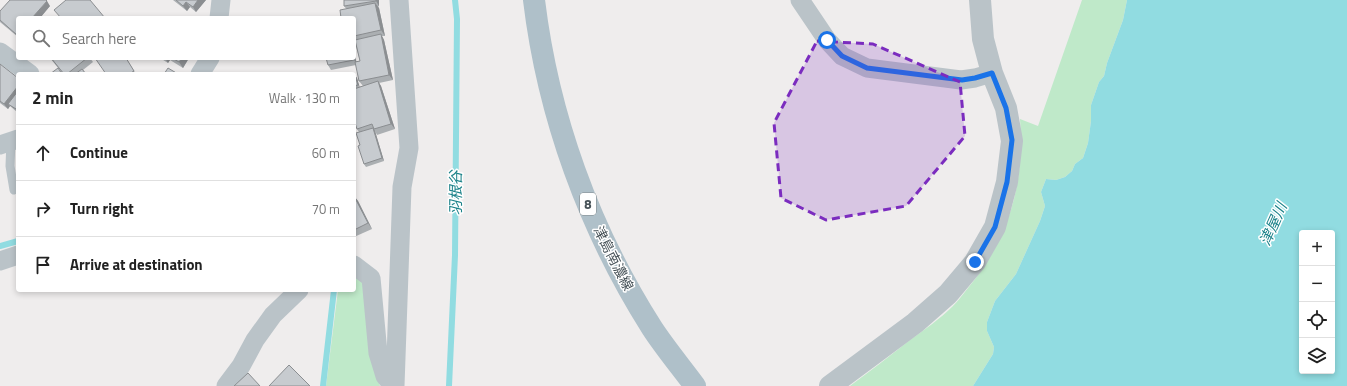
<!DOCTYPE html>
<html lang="en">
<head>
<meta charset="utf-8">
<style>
	body { margin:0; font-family:"Titillium Web","Noto Sans JP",sans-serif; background:#f6f6f6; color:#222 }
	.controls { position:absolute; right:12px; bottom:12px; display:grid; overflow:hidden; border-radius:4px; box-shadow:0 2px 6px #0003 }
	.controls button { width:36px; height:36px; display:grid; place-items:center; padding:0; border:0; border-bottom:1px solid #e0e0e0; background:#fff; color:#222; font:20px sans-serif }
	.stop { position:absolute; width:12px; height:12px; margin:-9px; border:3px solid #1a73e8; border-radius:50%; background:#fff }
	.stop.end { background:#1a73e8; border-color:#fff; box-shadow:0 1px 4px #0008 }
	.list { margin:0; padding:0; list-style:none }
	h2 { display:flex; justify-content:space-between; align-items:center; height:52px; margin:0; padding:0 16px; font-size:17px }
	h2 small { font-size:13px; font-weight:400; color:#767676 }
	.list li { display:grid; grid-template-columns:26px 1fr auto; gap:12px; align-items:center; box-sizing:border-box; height:56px; padding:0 16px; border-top:1px solid #e0e0e0 }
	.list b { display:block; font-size:15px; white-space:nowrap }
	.list em { font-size:13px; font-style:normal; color:#767676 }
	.icon { flex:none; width:22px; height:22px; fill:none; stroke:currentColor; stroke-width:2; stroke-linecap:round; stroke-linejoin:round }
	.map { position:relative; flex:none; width:1347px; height:386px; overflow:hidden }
	.search { position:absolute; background:#fff; box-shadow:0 2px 6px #0003; left:16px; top:16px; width:340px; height:44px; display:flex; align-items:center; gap:10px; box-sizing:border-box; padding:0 14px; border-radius:4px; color:#767676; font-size:15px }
	.panel { position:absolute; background:#fff; box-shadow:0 2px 6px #0003; left:16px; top:72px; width:340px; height:220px; border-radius:4px }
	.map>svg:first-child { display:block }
	.green { fill:#bfe9c9 }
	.water { fill:#91dce1; fill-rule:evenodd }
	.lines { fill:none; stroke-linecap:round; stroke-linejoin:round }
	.stream { stroke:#91dce1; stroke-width:6 }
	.service { stroke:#bac3c8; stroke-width:9 }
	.minor { stroke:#bac3c8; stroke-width:19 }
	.tertiary { stroke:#bac3c8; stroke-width:22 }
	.primary { stroke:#afc0c9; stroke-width:22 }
	.wall { fill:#abafb2 }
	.shaded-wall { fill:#8b8e91 }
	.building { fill:#c7cbcf; stroke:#8b8e91 }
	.route { stroke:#1a73e8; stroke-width:5 }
	.marked { fill:#7b2cbf; fill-opacity:0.2; stroke:#7b2cbf; stroke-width:3; stroke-dasharray:8 5; stroke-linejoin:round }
	.labels { text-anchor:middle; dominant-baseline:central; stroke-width:3; stroke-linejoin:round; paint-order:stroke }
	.shield { fill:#fff; stroke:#7e868a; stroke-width:1 }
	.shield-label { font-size:13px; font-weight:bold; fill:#475258 }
	.street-label { font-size:14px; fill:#475258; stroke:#fff }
	.water-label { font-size:15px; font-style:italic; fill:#1b8289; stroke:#fff }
</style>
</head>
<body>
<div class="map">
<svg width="1347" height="386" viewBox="0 0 1347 386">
	<rect width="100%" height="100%" fill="#efeded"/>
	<!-- green -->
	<path class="green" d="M1082 0H1127L1123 20 1107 63 1104 76 1099 82 1091 105V121L1088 143 1083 158 1075 164 1072 171 1065 177 1056 180 1046 179 1041 192 1045 206 1040 221 1016 274 995 301 987 322V331L994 347 993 354 973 386H850C870 371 890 356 910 340 924 330 940 319 953 306 958 301 963 294 968 288 1009 238 1025 183 1020 119L1038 126Z
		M354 274 367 286 373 365 380 386H326L338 290H354Z"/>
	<!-- water -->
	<path class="water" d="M1127 0H1347V386H973L993 354 994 347 987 331V322L995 301 1016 274 1040 221 1045 206 1041 192 1046 179 1056 180 1065 177 1072 171 1075 164 1083 158 1088 143 1091 121V105L1099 82 1104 76 1107 63 1123 20ZM1302 233H1332V371H1302Z"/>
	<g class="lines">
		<!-- stream -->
		<path class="stream" d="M0 246 18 241
			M323 386 334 290
			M449 386 455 255 457 19 455 0"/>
		<!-- service -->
		<path class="service" d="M11 141 10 166 14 190"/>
		<!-- minor -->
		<path class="minor" d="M800 0 827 40 842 56 867 68 961 80 975 78 992 73
			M219 18 221 0
			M0 52 30 74
			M200 74 210 58
			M0 145 18 139
			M0 261 18 255
			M354 265 371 278 378 353 385 376 393 386
			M226 386 241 366 255 340 273 315 299 290
			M395 386 402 187 409 148 399 0"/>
		<!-- tertiary -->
		<path class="tertiary" d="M830 386 915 323 948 294 975 262 995 227 1007 182 1012 141 1006 108 992 73 983 39 980 0"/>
		<!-- primary -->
		<path class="primary" d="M534 0C548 116 589 229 652 328 665 348 681 367 695 386"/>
	</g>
	<!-- wall -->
	<path class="wall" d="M173 0H206L196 12 190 7 187 11Z
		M379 0V6L378 7 379 8 385 36H382L384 40 393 80 379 83 381 86 395 129 377 135 375 131 384 161 366 167 364 164 360 145 359 132 357 129 354 120V76L357 78 359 87 363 86 359 81 356 65 331 70 328 65 354 58 357 62 360 61 355 42H354V18L344 6Z
		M50 6 40 18H18V37L0 22V11Z
		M50 58H90L93 62 83 70 86 74H63Z
		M126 58 136 74H106Z
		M160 58H189L183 68 170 60 168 63Z
		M0 64 18 78V111L17 112 10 106 8 109 0 103V104Z
		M354 196 358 201 372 229 354 237Z"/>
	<!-- shaded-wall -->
	<path class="shaded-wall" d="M198 0H206L196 12 193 7Z
		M376 0H379V6L376 1Z
		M47 1 50 6 40 18H32Z
		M186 2 190 7 187 11 183 6Z
		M375 3 379 8 385 36 381 30Z
		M381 34 384 40 393 80 389 75Z
		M354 50 357 65 354 60Z
		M165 58H169L170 60 168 63Z
		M182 58H189L183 68 179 62Z
		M355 75 357 78 360 88 358 85Z
		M378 81 381 86 395 129 391 124Z
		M18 86V96L8 104 10 106 8 109 4 104Z
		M18 106V111L17 112 16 109Z
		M373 128 375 131 384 161 382 158Z
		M354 196 358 201 372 229 368 223Z"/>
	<!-- building -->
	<path class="building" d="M10 0H46L47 1 32 18H18V34L17 35 0 20V11Z
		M66 0H90L105 18H61L54 10Z
		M176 0H198L193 7 186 2 183 6Z
		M344 0H376V1L344 6Z
		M375 3 381 30 354 36V18H341L340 10Z
		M381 34 389 75 359 81 355 62 360 61 355 40Z
		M51 58H87L67 74H64Z
		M95 58H126L134 71 129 74H106Z
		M172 58H182L179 62Z
		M326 58H353L354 60 328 65Z
		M0 64 18 78V86L4 104 0 101Z
		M58 68 62 74H50Z
		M168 68 178 74H164Z
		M82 69 86 74H75Z
		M355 75 358 85 354 86V76Z
		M378 81 391 124 374 129 372 124 357 129 354 120V89Z
		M18 91V106L16 109 8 104Z
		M373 128 382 158 364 164 358 146 360 145 356 133Z
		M354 196 368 223 354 230Z
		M289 365 310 386H269Z
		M248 373 260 386H234Z"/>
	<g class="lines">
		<!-- route -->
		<path class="route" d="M827 40 842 56 867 68 962 80 975 78 992 73 1006 108 1012 140 1007 182 995 227 975 262"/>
	</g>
	<!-- marked area -->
	<path class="marked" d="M817 41 873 44 960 82 965 136 906 206 826 220 781 198 774 123Z"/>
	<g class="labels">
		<!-- shield labels -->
		<rect class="shield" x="580" y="193" width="16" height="22" rx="3"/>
		<g class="shield-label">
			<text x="588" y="204">8</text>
		</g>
		<!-- street labels -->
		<g class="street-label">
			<text transform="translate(614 258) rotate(63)">津島南濃線</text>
		</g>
		<!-- water labels -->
		<g class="water-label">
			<text transform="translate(455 193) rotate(-90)">羽根谷</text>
			<text transform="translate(1273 224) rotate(-66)">津屋川</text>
		</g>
	</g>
</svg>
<div class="controls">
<button>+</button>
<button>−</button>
<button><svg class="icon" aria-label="locate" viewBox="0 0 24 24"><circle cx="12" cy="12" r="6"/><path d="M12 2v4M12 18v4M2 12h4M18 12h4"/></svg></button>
<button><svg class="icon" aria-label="layers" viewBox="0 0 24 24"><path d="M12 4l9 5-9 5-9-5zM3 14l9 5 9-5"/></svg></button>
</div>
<div class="stop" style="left:827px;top:40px"></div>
<div class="stop end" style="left:975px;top:262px"></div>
<div class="search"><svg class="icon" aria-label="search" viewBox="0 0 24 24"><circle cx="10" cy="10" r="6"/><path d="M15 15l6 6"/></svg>Search here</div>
<section class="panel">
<h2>2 min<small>Walk · 130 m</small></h2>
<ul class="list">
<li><svg class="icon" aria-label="ahead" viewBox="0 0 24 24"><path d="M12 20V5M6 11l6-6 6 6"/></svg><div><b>Continue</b></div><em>60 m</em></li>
<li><svg class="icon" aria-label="right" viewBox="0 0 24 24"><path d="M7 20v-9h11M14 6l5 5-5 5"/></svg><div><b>Turn right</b></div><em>70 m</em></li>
<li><svg class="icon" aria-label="arrive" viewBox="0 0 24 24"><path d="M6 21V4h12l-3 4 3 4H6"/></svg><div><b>Arrive at destination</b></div></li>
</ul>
</section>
</div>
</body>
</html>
